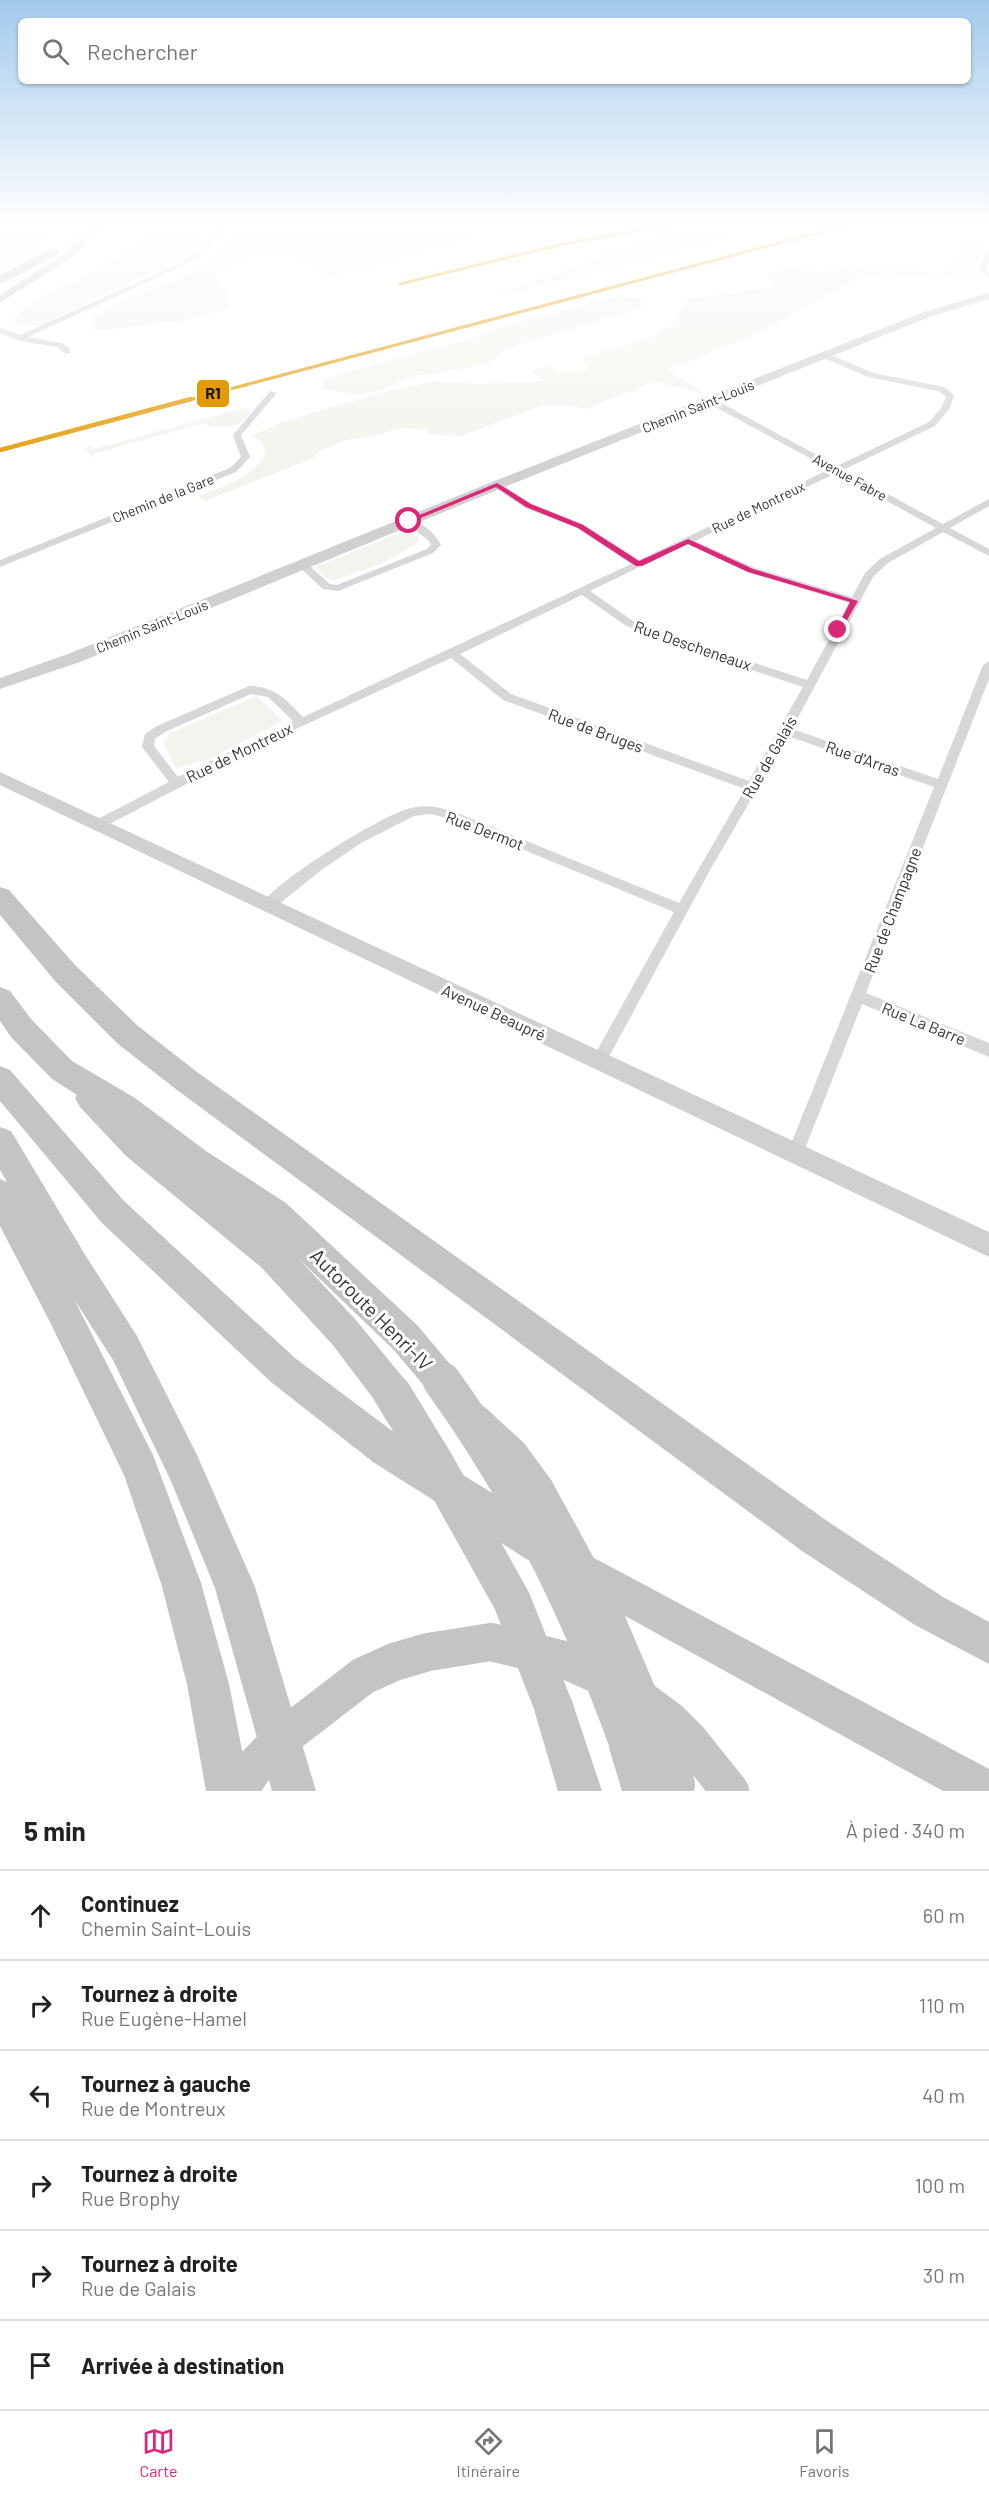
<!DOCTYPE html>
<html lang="fr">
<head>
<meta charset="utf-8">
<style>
	body { margin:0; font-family:Barlow,sans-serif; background:#f6f6f6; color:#222 }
	.stop { position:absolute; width:18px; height:18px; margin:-14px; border:4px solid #db2777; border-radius:50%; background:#fff }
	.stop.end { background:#db2777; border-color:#fff; box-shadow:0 2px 6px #0008 }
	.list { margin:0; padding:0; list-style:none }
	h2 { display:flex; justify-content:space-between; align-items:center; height:78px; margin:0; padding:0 24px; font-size:26px }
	h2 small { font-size:20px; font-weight:400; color:#767676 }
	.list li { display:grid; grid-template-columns:39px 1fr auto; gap:18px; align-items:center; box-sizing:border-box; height:90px; padding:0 24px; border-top:2px solid #e0e0e0 }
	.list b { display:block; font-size:22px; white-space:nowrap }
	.list p { margin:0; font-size:20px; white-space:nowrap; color:#767676 }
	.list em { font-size:20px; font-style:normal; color:#767676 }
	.icon { flex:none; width:33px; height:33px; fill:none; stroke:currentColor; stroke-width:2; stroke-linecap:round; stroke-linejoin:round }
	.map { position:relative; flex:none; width:989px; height:1791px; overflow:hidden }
	.search { position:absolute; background:#fff; box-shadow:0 2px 4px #0004; left:18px; right:18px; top:18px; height:66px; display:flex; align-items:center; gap:15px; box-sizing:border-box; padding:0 21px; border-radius:9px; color:#767676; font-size:22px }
	.sheet { height:618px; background:#fff }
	nav { display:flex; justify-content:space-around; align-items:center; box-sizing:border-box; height:84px; border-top:2px solid #e0e0e0; background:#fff; font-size:16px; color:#767676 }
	nav a { display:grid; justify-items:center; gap:3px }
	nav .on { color:#db2777 }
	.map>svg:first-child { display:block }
	.green { fill:#f1f5ed }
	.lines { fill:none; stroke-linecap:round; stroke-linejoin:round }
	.street { fill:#d7d7d7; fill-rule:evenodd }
	.secondary { fill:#d0d0d0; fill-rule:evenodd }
	.primary { fill:#cacaca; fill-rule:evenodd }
	.highway { fill:#c4c4c4; fill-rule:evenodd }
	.rail { stroke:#bebebe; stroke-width:2; stroke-dasharray:3 2; stroke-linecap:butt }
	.highway-bridge { stroke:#c4c4c4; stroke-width:38 }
	.rail-1-far1-casing { stroke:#fff; stroke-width:5 }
	.rail-1-casing { stroke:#fff; stroke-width:8 }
	.rail-1-far1 { stroke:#e39a05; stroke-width:3 }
	.rail-1 { stroke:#e39a05; stroke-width:4.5 }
	.route { fill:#db2777 }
	.labels { text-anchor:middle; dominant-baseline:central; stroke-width:6; stroke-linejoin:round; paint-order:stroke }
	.far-street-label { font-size:14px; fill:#333; stroke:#fff }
	.street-label { font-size:16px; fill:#333; stroke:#fff }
	.near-street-label { font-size:20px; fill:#333; stroke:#fff }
	.line-badge { stroke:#fff; stroke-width:2 }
	.pale-badge-label { font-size:16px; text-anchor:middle; font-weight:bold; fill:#111 }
</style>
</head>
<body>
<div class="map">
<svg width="989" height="1791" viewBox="0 0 989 1791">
	<rect width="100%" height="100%" fill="#fff"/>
	<!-- green -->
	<path class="green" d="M0 224H67L65 228 23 258 0 266Z
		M157 224H213L200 246 189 256 38 326 19 327 13 321C36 294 48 294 78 279 107 264 134 247 157 224Z
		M240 224H556C479 234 403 256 329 278 315 270 301 255 284 251 267 248 228 267 213 276L227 292 228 308 180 321 95 331 91 320C128 294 185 281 218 254 228 246 234 234 240 224Z
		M701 224H787L494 297 617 249Z
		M967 240 985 242 976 267 978 274 964 278 873 275 852 280 838 291 801 308 764 331 666 370 696 387 700 393 655 381 585 409 566 405H544L461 436 429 435 428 430 402 428 368 437 345 440 320 451 313 458 205 501 199 496C226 485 251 479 266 453L262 442 251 436 278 424 321 410 391 390 436 381 479 384 546 381 531 371 548 366C563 377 572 373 588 368L583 359C613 345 648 346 674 322 680 316 683 306 689 299L773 287 768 281 767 274 789 264 821 272 853 263 868 268 883 267 947 274Z
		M619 296 640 299 644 306 630 312 506 348 490 362 437 374 416 375 389 387 360 395 319 388 328 378 483 335 499 327Z
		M243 408 252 411C235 433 230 423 208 427L204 423 93 454 94 459 85 448 91 446 94 449Z
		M402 532H408L418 537 419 542 381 564 333 581 324 577 315 567Z
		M257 696 283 721 210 759 176 768 163 743 170 733Z"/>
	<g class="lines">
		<!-- street -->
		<path class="street" d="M223 224H229L205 252 182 266 28 337 62 343 70 349V353H64L57 347 17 340 0 333V328L20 335 178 264 201 250Z
			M989 250V260L986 269 989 272V278L979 269 986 252Z
			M821 353H827L873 373 944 387 954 395 950 408 935 426 843 470 943 524 989 499V506L950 528 989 549V556L943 532 888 563 873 577 792 729 938 779 983 665 989 661V679L866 993 989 1043V1057L862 1004 801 1159 795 1162 789 1159 787 1154 934 787 788 736 710 870 604 1066 599 1068 594 1066 591 1061 594 1056 674 912 447 818 430 814 414 816 361 843 320 871 273 909H263L261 905C274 882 383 814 411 808 427 804 439 807 455 812L679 903 745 789 503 700 451 658 263 744 102 828H92L91 825 92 822 169 782 142 747 145 734 157 726 249 686C274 686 286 699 303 717L631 564 577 528 525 508 494 487V483H500L531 504 583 524 639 560 830 469 708 403V399H714L837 466 929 422 942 407 946 396 938 391 868 377 821 357ZM836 473 936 528 880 559 865 573 852 597 755 568 695 541ZM687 544 747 572 849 603 807 680 649 629 633 621 590 591ZM582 595 625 625 641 633 803 687 749 781 511 694 460 654ZM251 694 268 697 293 721 178 777 154 746 155 739 165 732Z
			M270 391 277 393 241 435 250 457 236 472 0 567V560L230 468 241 457 233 435Z
			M406 519C418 518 436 534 441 545L433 553 338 591 323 589 297 565 298 563H306L330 584 337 585 427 549 431 545 429 541 406 523Z"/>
		<!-- secondary -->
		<path class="secondary" d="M989 293V299L932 316 502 488 80 662 0 689V678L68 654 492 482 924 312Z
			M0 772 989 1232V1257L0 785Z"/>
		<!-- primary -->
		<path class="primary" d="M93 224H103L92 238 69 259 0 303V295L62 255Z"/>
		<!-- highway -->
		<path class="highway" d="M53 248 57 249 59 252 57 255 0 284V275Z
			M0 887 9 890 75 965 138 1026 197 1072 830 1523 943 1597 989 1622V1664L915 1625 802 1551 177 1090 118 1044 55 981 0 915Z
			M0 987 10 991 31 1019 72 1061 135 1098 206 1151 286 1203 418 1326 454 1369 460 1381 454 1393 442 1399 430 1393 394 1350 298 1258 356 1320 405 1380 410 1393 405 1406 392 1411 379 1406 332 1344 261 1267 126 1156 80 1107 75 1098 77 1095 52 1079 11 1037 0 1021Z
			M0 1066 10 1070 124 1201 295 1358 399 1436 556 1532 561 1546 556 1560 542 1565 528 1560 373 1462 271 1382 102 1223 0 1101Z
			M0 1127 11 1131 84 1253 137 1336 197 1455 255 1587 316 1791H272L215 1588 171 1481 113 1360 74 1299 153 1455 201 1583 229 1684 250 1791H206L187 1684 161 1583 124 1475 50 1322 0 1226V1179L7 1182 0 1170Z
			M583 1552 989 1769V1791H943L569 1585 564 1571 569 1557Z
			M556 1692 571 1698 602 1791H558L535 1713 541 1698Z
			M630 1727 645 1733 666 1791H622L609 1748 615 1733Z"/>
		<!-- rail -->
		<path class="rail" d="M400 284 563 244 672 224"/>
		<!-- highway-bridge -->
		<path class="highway-bridge" d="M442 1381C525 1496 582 1615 630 1748
			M392 1393 436 1465 512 1601 556 1713
			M473 1422 510 1456 535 1490 605 1618 676 1784
			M238 1791 257 1764 280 1740 363 1676 394 1662 428 1652 491 1642 568 1661 623 1686 669 1720 690 1741 730 1791"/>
		<defs>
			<path id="rail-1-far1" d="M400 284 563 244 672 224
				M185 401 851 224"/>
			<path id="rail-1" d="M0 450 191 399"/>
		</defs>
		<!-- rail-1-far1 casing -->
		<use href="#rail-1-far1" class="rail-1-far1-casing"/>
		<!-- rail-1 casing -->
		<use href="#rail-1" class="rail-1-casing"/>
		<!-- rail-1-far1 -->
		<use href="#rail-1-far1" class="rail-1-far1"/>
		<!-- rail-1 -->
		<use href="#rail-1" class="rail-1"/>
	</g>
	<!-- sky -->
	<linearGradient id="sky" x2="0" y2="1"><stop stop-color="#a3caec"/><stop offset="0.47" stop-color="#fff"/><stop offset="1" stop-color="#fff" stop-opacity="0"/></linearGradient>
	<rect width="989" height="475" fill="url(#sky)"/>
	<!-- route -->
	<path class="route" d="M497 483 531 504 583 525 639 561 688 539 753 569 858 601 840 632H835L850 602 748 572 688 544 642 566H636L578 528 526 507 496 487 411 522 405 521Z"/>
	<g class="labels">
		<!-- far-street labels -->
		<g class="far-street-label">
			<text transform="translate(698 406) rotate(-22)">Chemin Saint-Louis</text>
			<text transform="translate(850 477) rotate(29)">Avenue Fabre</text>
			<text transform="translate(163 498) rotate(-22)">Chemin de la Gare</text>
			<text transform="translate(758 507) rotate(-26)">Rue de Montreux</text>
			<text transform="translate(152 626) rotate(-22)">Chemin Saint-Louis</text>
		</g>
		<!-- street labels -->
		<g class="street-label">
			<text transform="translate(693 645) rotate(19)">Rue Descheneaux</text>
			<text transform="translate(596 730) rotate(20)">Rue de Bruges</text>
			<text transform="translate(239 752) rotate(-26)">Rue de Montreux</text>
			<text transform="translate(769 757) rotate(-60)">Rue de Galais</text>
			<text transform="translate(863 758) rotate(19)">Rue d'Arras</text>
			<text transform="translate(485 830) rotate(21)">Rue Dermot</text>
			<text transform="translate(892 910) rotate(-69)">Rue de Champagne</text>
			<text transform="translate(494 1012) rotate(25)">Avenue Beaupré</text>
			<text transform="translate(924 1023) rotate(22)">Rue La Barre</text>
		</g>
		<!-- near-street labels -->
		<g class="near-street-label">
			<text transform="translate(372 1309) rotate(45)">Autoroute Henri-IV</text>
		</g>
	</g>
	<rect class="line-badge" x="196" y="379" width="34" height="29" rx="6" fill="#e39a05"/>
	<g class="pale-badge-label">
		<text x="213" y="399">R1</text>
	</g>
</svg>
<div class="stop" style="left:409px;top:521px"></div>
<div class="stop end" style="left:838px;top:630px"></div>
<div class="search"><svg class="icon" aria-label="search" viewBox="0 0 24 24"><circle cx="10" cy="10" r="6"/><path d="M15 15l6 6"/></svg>Rechercher</div>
</div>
<section class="sheet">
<h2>5 min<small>À pied · 340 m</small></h2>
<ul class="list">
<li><svg class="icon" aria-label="ahead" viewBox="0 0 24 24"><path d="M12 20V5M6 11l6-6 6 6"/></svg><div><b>Continuez</b><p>Chemin Saint-Louis</p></div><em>60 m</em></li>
<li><svg class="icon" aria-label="right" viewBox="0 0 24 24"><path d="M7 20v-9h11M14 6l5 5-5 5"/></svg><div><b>Tournez à droite</b><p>Rue Eugène-Hamel</p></div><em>110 m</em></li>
<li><svg class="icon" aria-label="left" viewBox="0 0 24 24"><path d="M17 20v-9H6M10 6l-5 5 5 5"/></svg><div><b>Tournez à gauche</b><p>Rue de Montreux</p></div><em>40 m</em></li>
<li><svg class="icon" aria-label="right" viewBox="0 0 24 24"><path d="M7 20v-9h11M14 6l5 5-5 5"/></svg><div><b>Tournez à droite</b><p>Rue Brophy</p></div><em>100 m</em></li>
<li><svg class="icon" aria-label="right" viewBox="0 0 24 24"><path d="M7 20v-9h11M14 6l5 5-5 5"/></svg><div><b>Tournez à droite</b><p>Rue de Galais</p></div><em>30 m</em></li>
<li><svg class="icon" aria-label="arrive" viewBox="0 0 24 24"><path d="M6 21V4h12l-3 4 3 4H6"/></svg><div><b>Arrivée à destination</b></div></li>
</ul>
</section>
<nav>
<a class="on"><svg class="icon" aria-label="map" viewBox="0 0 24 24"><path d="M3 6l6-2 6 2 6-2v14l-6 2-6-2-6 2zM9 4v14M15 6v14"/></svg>Carte</a>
<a><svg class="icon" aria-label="directions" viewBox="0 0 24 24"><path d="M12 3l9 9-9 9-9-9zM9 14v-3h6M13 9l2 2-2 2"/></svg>Itinéraire</a>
<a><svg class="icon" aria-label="saved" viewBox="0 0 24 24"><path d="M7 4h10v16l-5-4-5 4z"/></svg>Favoris</a>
</nav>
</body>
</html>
